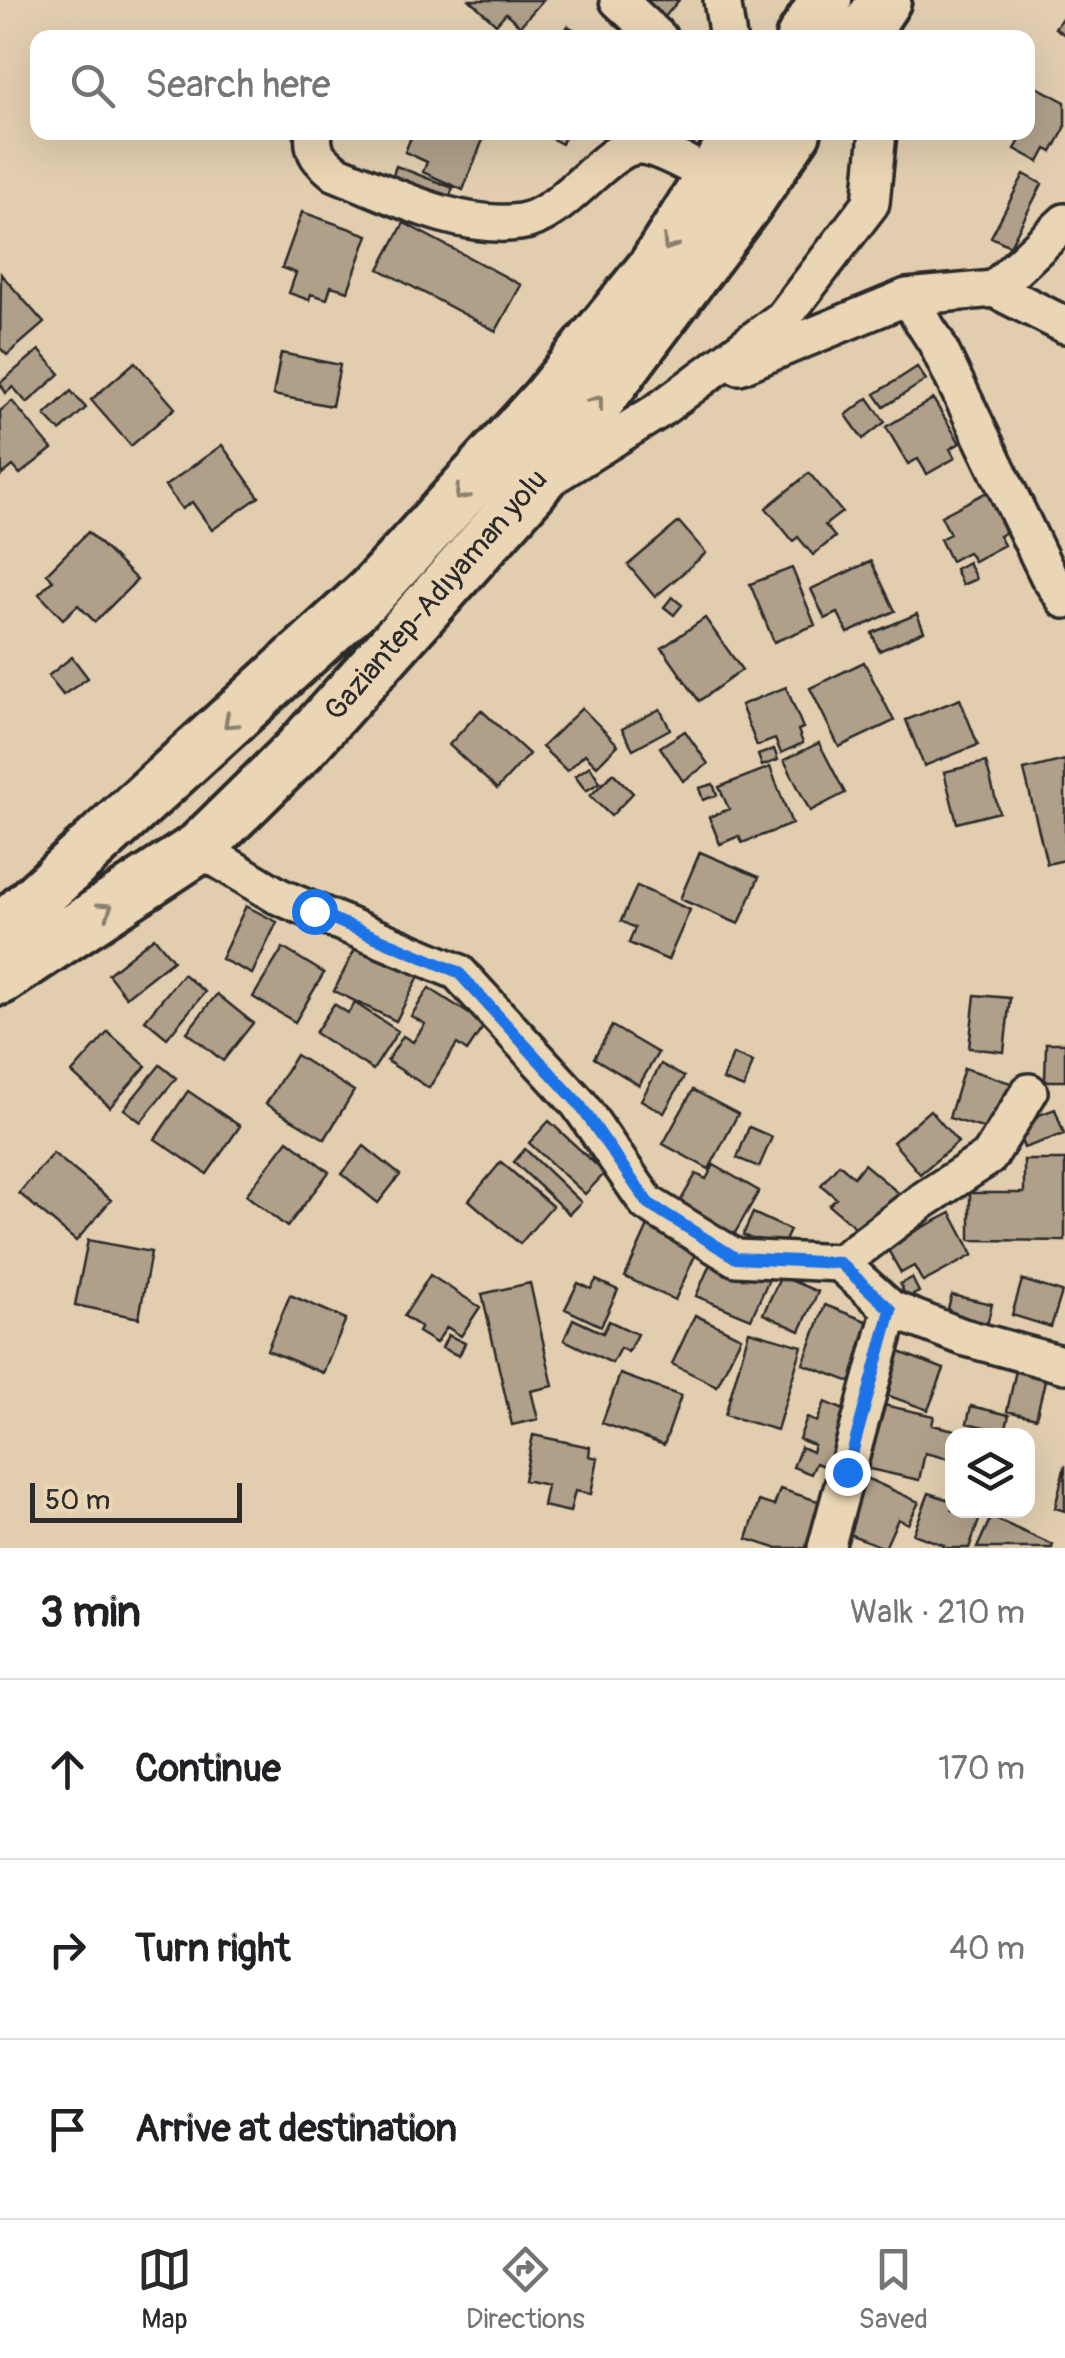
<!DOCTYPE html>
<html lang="en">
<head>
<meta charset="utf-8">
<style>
	body { margin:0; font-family:Pangolin,sans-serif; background:#f6f6f6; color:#202124 }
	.controls { position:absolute; right:30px; bottom:30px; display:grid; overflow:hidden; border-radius:20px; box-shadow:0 10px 40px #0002 }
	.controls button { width:90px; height:90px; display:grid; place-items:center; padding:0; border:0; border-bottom:2px solid #e0e0e0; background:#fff; color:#202124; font:50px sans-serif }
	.scale { position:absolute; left:30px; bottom:25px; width:212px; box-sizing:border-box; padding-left:10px; border:5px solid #2b2b2b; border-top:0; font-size:28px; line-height:35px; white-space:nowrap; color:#2b2b2b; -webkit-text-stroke:8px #ead5b4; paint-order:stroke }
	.stop { position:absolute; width:30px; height:30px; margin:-22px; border:8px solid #1a73e8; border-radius:50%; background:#fff }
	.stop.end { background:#1a73e8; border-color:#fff; box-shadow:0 2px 10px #0008 }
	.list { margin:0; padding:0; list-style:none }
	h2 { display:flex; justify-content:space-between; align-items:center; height:130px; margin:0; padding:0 40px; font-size:42px }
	h2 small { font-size:32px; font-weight:400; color:#757577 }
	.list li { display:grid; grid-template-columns:65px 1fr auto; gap:30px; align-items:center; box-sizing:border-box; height:180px; padding:0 40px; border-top:2px solid #e0e0e0 }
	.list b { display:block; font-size:38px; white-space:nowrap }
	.list em { font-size:32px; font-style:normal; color:#757577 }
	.icon { flex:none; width:55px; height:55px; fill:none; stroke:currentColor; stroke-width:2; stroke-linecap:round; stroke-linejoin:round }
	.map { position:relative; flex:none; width:1065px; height:1548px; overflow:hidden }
	.search { position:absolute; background:#fff; box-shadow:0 10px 40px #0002; left:30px; right:30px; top:30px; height:110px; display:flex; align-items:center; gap:25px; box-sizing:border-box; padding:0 35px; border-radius:20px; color:#757577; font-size:38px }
	.sheet { height:670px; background:#fff }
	nav { display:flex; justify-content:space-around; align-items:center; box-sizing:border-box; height:140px; border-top:2px solid #e0e0e0; background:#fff; font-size:28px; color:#757577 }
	nav a { display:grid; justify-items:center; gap:5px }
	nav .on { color:#2b2b2b }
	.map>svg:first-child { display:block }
	.building { fill:#b0a08a; stroke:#2b2b2b; stroke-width:2.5 }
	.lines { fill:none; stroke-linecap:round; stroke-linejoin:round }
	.minor-casing { stroke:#2b2b2b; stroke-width:42 }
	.highway-casing { stroke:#2b2b2b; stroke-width:58 }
	.minor { stroke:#ead5b4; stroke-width:35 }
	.highway { stroke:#ead5b4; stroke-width:50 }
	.oneway { stroke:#8a8070 }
	.route { stroke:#1a73e8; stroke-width:12 }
	.labels { text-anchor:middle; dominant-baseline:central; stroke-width:10; stroke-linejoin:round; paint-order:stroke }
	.street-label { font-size:30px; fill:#2b2b2b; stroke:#ead5b4 }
</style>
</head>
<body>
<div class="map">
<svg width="1065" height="1548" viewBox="0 0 1065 1548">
	<rect width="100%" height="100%" fill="#e2ceaf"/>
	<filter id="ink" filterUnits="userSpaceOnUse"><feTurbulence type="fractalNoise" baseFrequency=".01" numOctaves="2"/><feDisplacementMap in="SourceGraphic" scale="20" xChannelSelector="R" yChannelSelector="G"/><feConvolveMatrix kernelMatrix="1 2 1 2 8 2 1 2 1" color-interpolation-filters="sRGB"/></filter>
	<g filter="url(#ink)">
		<!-- building -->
		<path class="building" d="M470 0H543L520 26 506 13 496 24Z
			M627 0H679L658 25Z
			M1065 14V35L1055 28Z
			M568 26 589 38H561Z
			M1035 86 1065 102V128L1052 152 1046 149 1039 162 1015 149 1022 137 1014 132H1028V101Z
			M413 132H486L463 190 423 172 427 162 405 152Z
			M539 132H566L562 144Z
			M396 166 453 188 445 208 389 186Z
			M1024 174 1042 184 1010 246 991 237Z
			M302 212 368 235 348 291 331 286 327 299 311 294 309 300 289 293 296 273 282 268Z
			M404 223 521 285 496 331 379 269Z
			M1 274 44 323 7 355 0 348Z
			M39 350 60 374 27 403 13 387 6 393 0 383Z
			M281 353 340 365 332 406 273 395Z
			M135 362 175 408 131 446 91 400Z
			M917 367 926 380 884 407 875 394Z
			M71 391 86 408 60 431 45 415Z
			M868 398 885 422 863 439 846 415Z
			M933 399 960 443 950 449 955 458 927 474 918 459 908 464 886 427Z
			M12 401 52 449 20 474 13 466 2 475 0 411Z
			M222 445 259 497 212 530 192 502 182 509 165 486Z
			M809 473 842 512 825 525 835 537 813 555 798 537 793 541 766 508Z
			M989 491 1010 530 999 536 1004 545 974 561 968 552 951 561 940 539 950 534 941 516Z
			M679 522 706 553 655 597 628 565Z
			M88 532 137 580 95 622 78 605 63 619 39 594 53 580 47 573Z
			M871 561 895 611 848 633 838 613 825 619 811 589Z
			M968 562 976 579 962 585 955 569Z
			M792 568 815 625 774 642 750 584Z
			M672 597 682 605 674 615 664 607Z
			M917 614 924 631 879 651 872 633Z
			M705 618 742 670 699 701 662 648Z
			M72 657 88 678 63 695 48 676Z
			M864 662 894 721 839 747 810 688Z
			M786 687 803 728 798 730 803 743 781 753 775 739 757 746 741 705Z
			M960 699 978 745 924 766 906 720Z
			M582 708 618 745 597 766 585 754 567 771 542 747Z
			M660 709 670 729 633 749 622 729Z
			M481 710 529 754 497 789 449 745Z
			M685 731 708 764 683 781 660 747Z
			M819 743 845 793 810 811 784 760Z
			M774 749 778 760 762 766 758 755Z
			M1065 760V860L1047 864 1024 770Z
			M986 762 999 812 957 823 944 772Z
			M590 766 600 782 586 791 575 776Z
			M770 767 792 824 742 843 739 836 720 844 709 817 729 809 719 787Z
			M613 773 633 793 611 816 590 796Z
			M713 784 717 795 703 800 699 788Z
			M700 852 759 877 739 924 680 899Z
			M637 886 690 910 668 960 629 943 635 928 621 921Z
			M246 906 277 922 252 974 221 959Z
			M154 937 173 960 126 997 108 974Z
			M358 943 420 974 396 1021 334 991Z
			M283 948 324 973 295 1022 253 997Z
			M183 974 205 992 167 1038 145 1020Z
			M429 988 485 1024 467 1051 457 1044 429 1088 387 1061 403 1036 413 1042 425 1024 411 1016Z
			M217 994 253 1023 223 1061 187 1032Z
			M975 995 1010 998 1004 1052 969 1048Z
			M355 1003 398 1031 373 1070 315 1033 334 1004 348 1013Z
			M612 1026 658 1053 639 1085 594 1058Z
			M108 1032 146 1066 110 1107 72 1073Z
			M1046 1043H1065V1081H1045Z
			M733 1054 753 1062 744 1088 723 1080Z
			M296 1055 354 1091 325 1139 266 1104Z
			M661 1064 684 1077 664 1113 641 1100Z
			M160 1065 176 1078 141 1122 124 1109Z
			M964 1068 1014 1084 999 1133 949 1118Z
			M693 1090 738 1114 709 1169 663 1144Z
			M188 1091 240 1126 207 1174 155 1139Z
			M1055 1109 1064 1134 1024 1148 1015 1124Z
			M930 1110 958 1142 920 1174 893 1142Z
			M549 1121 605 1173 585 1194 529 1143Z
			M749 1127 772 1137 759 1167 737 1158Z
			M288 1140 329 1172 287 1227 246 1195Z
			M364 1146 400 1175 378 1203 342 1174Z
			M525 1149 581 1202 569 1214 514 1162Z
			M53 1153 111 1200 76 1241 19 1193Z
			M1024 1160H1065V1241L970 1240V1193H1024Z
			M501 1162 552 1206 520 1244 469 1200Z
			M839 1164 854 1177 864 1164 902 1196 867 1237 829 1205 836 1198 821 1185Z
			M714 1165 759 1191 728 1245 673 1214 696 1174 706 1179Z
			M753 1213 790 1230 780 1252 743 1235Z
			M951 1213 973 1255 923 1282 914 1266 901 1273 886 1246Z
			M652 1217 702 1240 675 1300 625 1277Z
			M88 1240 151 1252 139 1318 75 1305Z
			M715 1253 770 1277 751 1319 696 1296Z
			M430 1275 480 1307 461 1336 447 1327 436 1343 418 1332 421 1327 404 1316Z
			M781 1276 818 1292 800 1331 763 1314Z
			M912 1278 919 1292 907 1298 900 1284Z
			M596 1280 618 1290 601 1326 565 1309 578 1283 591 1289Z
			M1022 1280 1062 1292 1051 1327 1012 1315Z
			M530 1283 553 1386 531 1391 538 1419 512 1425 482 1294Z
			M290 1295 346 1319 323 1373 267 1350Z
			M952 1295 992 1304 986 1329 945 1319Z
			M825 1305 879 1326 856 1384 803 1364Z
			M695 1315 741 1337 717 1386 672 1364Z
			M573 1319 603 1333 609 1321 637 1334 628 1352 620 1348 612 1363 564 1340Z
			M749 1331 802 1346 777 1430 725 1415Z
			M448 1335 465 1343 459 1356 442 1348Z
			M894 1350 944 1369 928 1410 878 1392Z
			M1018 1361 1048 1368 1036 1418 1007 1411Z
			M620 1374 681 1396 664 1445 602 1423Z
			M825 1402 856 1415 834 1470 816 1463 811 1474 793 1467 801 1447 812 1452 814 1445 799 1439 807 1418 817 1422Z
			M879 1404 934 1416 932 1425 955 1430 949 1459 925 1453 919 1480 865 1468Z
			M971 1406 1009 1415 1005 1432 967 1423Z
			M533 1435 590 1447 589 1456 598 1458 591 1494 575 1491 570 1512 543 1506 547 1485 524 1480Z
			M1065 1465V1511L1055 1508Z
			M866 1478 919 1502 908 1524 898 1519 885 1548 841 1531Z
			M780 1489 834 1506 820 1548H775L747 1539 759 1501 774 1506Z
			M929 1493 952 1501V1510L982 1512 969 1548H943L944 1545 913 1534Z
			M991 1517 1053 1545 1052 1548H977Z"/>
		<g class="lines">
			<defs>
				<path id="minor" d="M618 0 659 38
					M722 0 728 38
					M314 132C311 153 321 161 336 173 392 195 458 230 520 222 566 216 607 143 641 146 659 147 695 168 712 177
					M994 289 1065 222
					M907 297 936 342 1048 575 1065 600
					M739 366 907 297 994 289 1065 325
					M550 478 658 411 783 318 871 203 878 132
					M199 848 278 896 458 972 579 1104 647 1203 736 1258 840 1263 891 1309 963 1337 1065 1365
					M840 1263 922 1201 989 1157 1029 1092
					M826 1548 891 1309"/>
				<path id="highway" d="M802 38 826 0
					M860 38 885 0
					M0 931 371 592 546 400 653 268 740 132
					M0 979 199 848 300 749 532 489 747 203 795 132"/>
			</defs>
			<!-- minor casing -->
			<use href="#minor" class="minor-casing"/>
			<!-- highway casing -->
			<use href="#highway" class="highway-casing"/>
			<!-- minor -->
			<use href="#minor" class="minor"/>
			<!-- highway -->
			<use href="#highway" class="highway"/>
		</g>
		<!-- one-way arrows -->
		<defs><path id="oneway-chevron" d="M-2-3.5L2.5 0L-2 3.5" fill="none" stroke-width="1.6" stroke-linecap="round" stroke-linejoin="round" transform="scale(2.5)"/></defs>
		<g class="oneway">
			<use href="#oneway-chevron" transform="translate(669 244) rotate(123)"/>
			<use href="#oneway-chevron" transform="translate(597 402) rotate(-53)"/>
			<use href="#oneway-chevron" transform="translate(461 494) rotate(132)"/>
			<use href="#oneway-chevron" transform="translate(230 722) rotate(138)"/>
			<use href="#oneway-chevron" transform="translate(106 909) rotate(-33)"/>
		</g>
	</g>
	<g class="lines" filter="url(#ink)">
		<!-- route -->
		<path class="route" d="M314 911 458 972 579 1104 648 1203 736 1258 840 1263 891 1310 847 1472"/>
	</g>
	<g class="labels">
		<!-- street labels -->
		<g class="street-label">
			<text transform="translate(436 595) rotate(-49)">Gaziantep-Adıyaman yolu</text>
		</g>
	</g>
</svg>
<div class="controls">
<button><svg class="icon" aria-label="layers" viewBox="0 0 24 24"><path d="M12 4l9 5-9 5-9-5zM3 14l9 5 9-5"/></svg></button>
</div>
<div class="scale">50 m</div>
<div class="stop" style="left:314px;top:911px"></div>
<div class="stop end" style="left:847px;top:1472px"></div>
<div class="search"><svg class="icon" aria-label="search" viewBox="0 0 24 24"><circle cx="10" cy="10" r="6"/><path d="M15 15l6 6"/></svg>Search here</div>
</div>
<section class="sheet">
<h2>3 min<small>Walk · 210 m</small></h2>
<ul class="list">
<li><svg class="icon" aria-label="ahead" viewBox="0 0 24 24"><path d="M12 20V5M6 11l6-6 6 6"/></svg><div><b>Continue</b></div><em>170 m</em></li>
<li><svg class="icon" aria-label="right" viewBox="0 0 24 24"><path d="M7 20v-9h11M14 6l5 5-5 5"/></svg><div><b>Turn right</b></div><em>40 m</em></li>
<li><svg class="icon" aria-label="arrive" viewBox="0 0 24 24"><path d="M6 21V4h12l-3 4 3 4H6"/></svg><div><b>Arrive at destination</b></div></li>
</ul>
</section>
<nav>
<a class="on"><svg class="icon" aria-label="map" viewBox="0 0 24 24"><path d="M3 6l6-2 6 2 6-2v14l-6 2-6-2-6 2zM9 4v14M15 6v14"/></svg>Map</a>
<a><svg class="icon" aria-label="directions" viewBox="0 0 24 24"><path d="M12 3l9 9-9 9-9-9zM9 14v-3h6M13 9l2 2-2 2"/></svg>Directions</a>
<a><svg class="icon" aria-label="saved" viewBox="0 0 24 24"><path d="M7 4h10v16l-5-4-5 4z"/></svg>Saved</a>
</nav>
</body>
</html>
